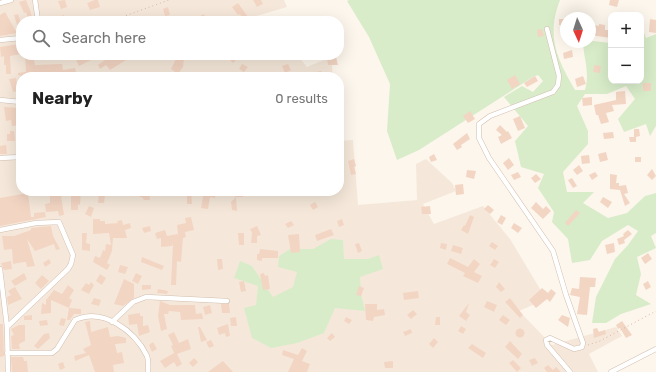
<!DOCTYPE html>
<html lang="en">
<head>
<meta charset="utf-8">
<style>
	body { margin:0; font-family:Rubik,sans-serif; background:#f2f2f2; color:#222 }
	.controls { position:absolute; right:12px; top:12px; display:grid; overflow:hidden; border-radius:8px; box-shadow:0 4px 16px #0002 }
	.controls button { width:36px; height:36px; display:grid; place-items:center; padding:0; border:0; border-bottom:1px solid #e0e0e0; background:#fff; color:#222; font:20px sans-serif }
	.compass { position:absolute; left:560px; top:12px; width:36px; height:36px; border-radius:50%; background:#fff; box-shadow:0 4px 16px #0002; rotate:176deg }
	.list { margin:0; padding:0; list-style:none }
	h2 { display:flex; justify-content:space-between; align-items:center; height:52px; margin:0; padding:0 16px; font-size:17px }
	h2 small { font-size:13px; font-weight:400; color:#767676 }
	.icon { flex:none; width:22px; height:22px; fill:none; stroke:currentColor; stroke-width:2; stroke-linecap:round; stroke-linejoin:round }
	.map { position:relative; flex:none; width:656px; height:372px; overflow:hidden }
	.search { position:absolute; background:#fff; box-shadow:0 4px 16px #0002; left:16px; top:16px; width:328px; height:44px; display:flex; align-items:center; gap:10px; box-sizing:border-box; padding:0 14px; border-radius:16px; color:#767676; font-size:15px }
	.panel { position:absolute; background:#fff; box-shadow:0 4px 16px #0002; left:16px; top:72px; width:328px; height:124px; border-radius:16px }
	.map>svg:first-child { display:block }
	.residential { fill:#f5e8da }
	.green { fill:#d8ecc9 }
	.building { fill:#f3d5c3 }
	.lines { fill:none; stroke-linecap:round; stroke-linejoin:round }
	.minor-casing { stroke:#d1beb0; stroke-width:5.5 }
	.path { stroke:#d9b8a5; stroke-width:1; stroke-dasharray:1 3; stroke-linecap:butt }
	.minor { stroke:#fff; stroke-width:4.5 }
</style>
</head>
<body>
<div class="map">
<svg width="656" height="372" viewBox="0 0 656 372">
	<rect width="100%" height="100%" fill="#fdf6ec"/>
	<!-- residential -->
	<path class="residential" d="M0 0H284L287 7 250 18 274 21H21V55H297L307 67 331 57 333 77H21V191H339V141L353 140 358 205 417 200 416 164 426 159 452 183 456 191 423 204 434 224 483 206 510 239 546 299 519 311 552 345 616 327 622 336 589 354 598 372H0Z"/>
	<!-- green -->
	<path class="green" d="M349 0H560C546 36 557 59 575 90H585C590 71 584 61 583 42L593 41 611 43V81H641V25L646 38 656 34V126L650 136 646 124 624 132 618 119 635 99 626 86 607 94H585L577 106 588 131V144L563 172 567 192H594L583 203 608 218 627 213 645 196 656 193V233L651 236 656 248 637 257 641 274 636 295 651 304 621 314 606 323H592L596 297 615 259 628 245 638 231 628 225 602 241 590 260 572 263 568 239 552 222 554 212 538 188 544 174 521 167 515 141 528 126 504 97 522 86 533 92 543 81 538 75 533 77 419 150 397 160 387 131 390 84 369 37 347 1Z
		M331 239 343 240 344 259H368L379 255 383 269 360 277 361 294 365 311 335 308 324 333 297 343 271 348 252 338 244 308 256 305 258 286 234 278 240 261 252 266 273 297 293 287 297 272 278 267 279 256 290 249H313Z"/>
	<!-- building -->
	<path class="building" d="M26 0 30 10 33 21H29L26 12 24 13 19 2Z
		M65 0 67 7 61 9 58 1Z
		M95 0H98L100 7 90 10 87 3Z
		M253 0H261L263 4 257 7Z
		M610 0H619L617 7 609 5Z
		M238 3 248 17 252 21H241L243 20 240 14 238 15 232 7Z
		M168 7 170 15 165 16 163 9Z
		M5 12 17 33 0 36V15Z
		M18 14 21 23V34H20L14 15Z
		M204 14 206 21H191Z
		M64 15 65 21H49V20Z
		M559 19H566L565 25H559Z
		M650 19 656 20V33L649 32Z
		M590 24 599 26V24L605 25V30H611V38L590 35Z
		M542 29 544 36 538 37 537 30Z
		M19 44 21 54 10 56 11 74H6V65H4V56L1 57 0 47Z
		M572 50 573 57 564 59 563 53Z
		M25 55H33L35 65 62 64 63 70 75 68 77 76 25 77 18 75V73L26 72Z
		M74 55H89L91 60 79 66Z
		M112 55H124L126 60 110 70 106 65 100 69 98 65Z
		M234 55 238 58 233 63 229 59Z
		M177 57 184 58 183 67 178 74 171 69Z
		M336 57 338 65H328L327 59Z
		M242 64 248 67 244 72 239 69Z
		M288 64 291 70 285 73 282 66Z
		M594 65 601 66 600 73 593 72Z
		M321 71 322 77H317L316 72Z
		M515 75 520 84 512 89 507 80Z
		M535 76 538 81 527 87 524 83Z
		M583 76 586 84 577 87 575 79Z
		M16 78 18 91 13 92 9 79Z
		M643 83H651V91H643Z
		M625 91 626 104 612 105 614 111 606 113 609 122 601 124 598 115H596L594 105 616 100V92Z
		M592 97V105L583 106 582 98Z
		M4 107 21 108V125L12 126 11 120 6 121Z
		M470 111 475 119 468 123 463 116Z
		M520 116 525 128 518 131 513 119Z
		M500 125 507 132 508 131 512 138 501 144 498 137 502 135 496 130Z
		M634 129H639L640 136 636 137V142H630L629 137H634Z
		M10 131H14L15 141H7V134H10Z
		M613 132 614 138 604 139 603 133Z
		M467 133 470 139 461 145 462 147 457 150 453 144Z
		M6 145 7 154H0V146Z
		M606 152 608 160 600 162 598 154Z
		M434 154 437 160 431 162 429 157Z
		M589 155 590 163 582 164 581 156Z
		M635 157H641V162H635Z
		M509 158 514 165 508 170 503 163Z
		M354 159 356 166 354 167 356 174 351 175 348 161Z
		M579 165 583 171 577 175 573 170Z
		M652 169 656 176 652 180 647 175Z
		M467 170 476 171 474 179 466 177Z
		M518 172 521 177 514 180 511 175Z
		M595 172 598 176 592 180 589 175Z
		M536 174 541 179 535 183 531 178Z
		M610 174 617 175 616 183H619V186L626 185 628 193 624 194 630 203 625 206 620 190 610 189Z
		M572 178 577 186 573 188 568 180Z
		M463 184 464 194 456 195 455 185Z
		M71 191H81L80 205 78 204V210H71Z
		M138 191H149L150 200H144L142 197H140Z
		M187 191H191L192 204H187Z
		M204 191H215V198L210 197 208 209 201 208Z
		M234 192H243V197H236L237 211 232 210 231 202 236 197H235Z
		M28 193 31 217H34V213L45 212 46 217 0 226V198Z
		M99 194 105 195 104 203H98Z
		M50 196H61L64 215 59 216 58 211 46 212 45 204 50 203Z
		M603 197 612 202 608 208 600 202Z
		M315 202 318 207 313 210 310 205Z
		M536 202 543 209 546 206 551 211 543 219 531 208Z
		M488 205 494 210 490 214 484 209Z
		M89 206 94 208 91 217 85 214Z
		M430 206 431 214H422L421 207Z
		M576 210 580 213 568 226 565 223Z
		M470 215 474 217 468 234 461 230 464 225 465 226Z
		M501 215 506 218 502 225 497 222Z
		M191 217 194 230 185 232 186 237 183 238 181 262 177 261 176 285H171L173 243 172 246 161 247V238L157 239 155 233 165 230 167 236 178 234 177 225 186 223 185 218Z
		M93 219H100V221H105V224L118 223 117 221 122 220 123 225 130 223 131 228 125 230 127 238H113L112 251 107 263 110 265 107 270 93 262 95 256 100 258 103 250 105 251 106 244 111 245 109 233 93 234Z
		M342 219 344 225 339 227 337 221Z
		M291 221 294 225 288 228 285 224Z
		M514 223 522 228 518 233 511 228Z
		M51 226 53 236 60 249 56 250 54 244 35 251 27 239 35 266 27 267 26 262H24L13 264 12 249 4 250 2 236H14L31 230V228Z
		M150 226 151 231 144 233 142 228Z
		M257 226 261 235 257 236V243H251L252 233 250 229Z
		M331 229 334 235 317 241 315 235Z
		M628 230 632 234 624 240 625 243 619 245 617 239 624 236 623 234Z
		M82 233H87L86 243 90 244V251L82 250Z
		M238 233H244V245H239Z
		M299 234 300 252 291 253 288 235Z
		M492 242 498 246 495 250 489 246Z
		M359 243 362 251 358 253 355 244Z
		M441 243 447 244 446 250 440 248Z
		M614 243 615 252 607 254 605 245Z
		M453 245 463 248 461 254 451 251Z
		M260 249 278 251V258H262V261L257 260V254H259Z
		M648 253 652 259 645 264 641 258Z
		M142 257 164 266 162 270 141 262Z
		M450 258 468 267 474 259 480 264 474 272 482 276 478 283 463 276 465 273 447 264Z
		M49 259 51 263 45 267 43 263Z
		M217 259H222L223 269 218 270Z
		M494 259 499 262 495 268 490 265Z
		M11 261 12 269 4 270 1 263Z
		M120 265 128 267 125 274 118 272Z
		M24 273 27 279 15 286 11 281Z
		M136 273 142 276 138 284 132 281Z
		M264 273 265 276 268 275 270 289 263 290 260 274Z
		M100 274 106 278 102 285 96 281Z
		M42 275 49 281 41 289 35 283Z
		M580 277 596 278 595 287H590L587 315 577 314 580 297 570 295 572 288 579 289Z
		M124 279 134 284V298L123 306 114 304Z
		M244 281 246 291 241 292 239 282Z
		M648 281 651 287 646 290 643 284Z
		M91 282 94 285 89 294 81 290 86 283 89 285Z
		M499 282 505 289 501 292 496 287Z
		M68 285 74 290 69 298 72 300 69 308 51 300V313L41 314 42 303 46 305V300L54 290 62 294Z
		M142 285H151V289L142 290Z
		M359 286 364 288 361 296 356 295Z
		M15 287 22 299 8 305 7 297 11 295 8 291Z
		M542 288 548 293 551 289 556 293 550 302 547 299 536 308 529 300Z
		M158 289 168 291 167 294 157 293Z
		M418 291 419 298 404 300 403 293Z
		M94 298 101 300 99 306 91 304Z
		M510 298 523 315 520 318 505 302Z
		M160 301 170 305H195L196 314 202 313 203 319 181 320 180 312 169 311 168 314H164L167 329 161 331 158 316Z
		M487 301 497 305 494 312 484 307Z
		M469 303 466 312 470 315 466 321 459 316Z
		M221 304H229L230 313H222Z
		M365 304H377V310L384 309 385 315 374 317 373 321 366 320Z
		M210 305 212 313 205 315 203 307Z
		M69 308 81 309V314H74L70 320H67Z
		M413 310 417 314 411 319 407 315Z
		M140 313V316H143V326L148 325 150 332 139 336 137 324 129 325 128 315Z
		M32 315V320H24V316Z
		M503 315 510 320 506 325 499 320Z
		M562 315 570 318 568 327 558 320Z
		M236 317 237 326H231L230 318Z
		M346 317 352 320 349 324 344 321Z
		M436 317H440V325H435Z
		M61 318 66 319 64 326 59 325Z
		M47 320 48 325 40 326 39 321Z
		M90 321 91 332 108 327 110 337 118 336 126 338V343L115 344 117 353 122 352 124 363 113 365 114 372H95L89 355 75 361 74 356 86 353 83 349 91 345 85 322Z
		M622 321 632 335 626 338 620 328 618 329 616 325Z
		M0 324H3V327L4 356 0 357Z
		M228 324 230 336 226 337 225 333 219 335 217 328Z
		M19 325H25V341L19 344 20 349H12L11 336 14 335 11 329Z
		M461 326 466 329 463 334 458 331Z
		M198 327H200L207 340 201 342Z
		M597 328 599 332 605 330 606 334 594 338 593 329Z
		M515.5 333a4.5 4.5 0 1 1 9 0a4.5 4.5 0 1 1-9 0Z
		M411 329 412 333 405 336 403 332Z
		M174 332 179 343 188 339 191 349 177 354 182 364 177 367 174 362 165 368 160 361 174 353 171 346 173 345 168 335Z
		M49 333 50 338 38 349 34 346 44 334Z
		M332 333 335 337 330 341 327 338Z
		M434 338 438 342 433 348 429 344Z
		M211 340 214 346 209 348 206 342Z
		M510 341 522 354 518 359 505 347Z
		M153 342 157 349 152 352 149 345Z
		M472 344 486 353 483 358 468 348Z
		M302 348 307 351 302 361 310 364 307 372H288L294 359 282 355 283 350 298 355Z
		M11 357H23L24 361H27L28 372H12Z
		M194 358 198 362 193 367 189 363Z
		M535 358 538 363 532 366 529 360Z
		M513 360 521 368 517 372 509 363Z
		M223 361 233 372H208L216 366Z
		M393 361V368H385L384 362Z
		M63 362 65 368 60 370 58 364Z
		M548 365 553 370 556 367 561 372H547L544 368Z"/>
	<g class="lines">
		<defs>
			<path id="minor" d="M35 0 38 21
				M0 3 11 0
				M547 29 559 76 558 85 553 92 490 116 479 124V138L489 158 553 251 566 295 583 343 582 347 574 349 550 338 546 340 547 345 570 372
				M0 40 21 38
				M0 100 21 102
				M0 158 21 157
				M0 230 36 223 59 222 73 255 71 264 68 269 7 327
				M0 269 7 327 8 372
				M112 322 133 302 146 297 227 301
				M7 353H52L57 349 75 320C103 307 135 331 147 356 149 361 148 367 148 372
				M611 372 656 349"/>
		</defs>
		<!-- minor casing -->
		<use href="#minor" class="minor-casing"/>
		<!-- path -->
		<path class="path" d="M111 21 169 0
			M588 345 600 341 656 311"/>
		<!-- minor -->
		<use href="#minor" class="minor"/>
	</g>
</svg>
<div class="controls">
<button>+</button>
<button>−</button>
</div>
<svg class="compass" viewBox="-18 -18 36 36"><path d="M0-13l5 13h-10z" fill="#e53935"/><path d="M0 13l5-13h-10z" fill="#767676"/></svg>
<div class="search"><svg class="icon" aria-label="search" viewBox="0 0 24 24"><circle cx="10" cy="10" r="6"/><path d="M15 15l6 6"/></svg>Search here</div>
<section class="panel">
<h2>Nearby<small>0 results</small></h2>
<ul class="list">
</ul>
</section>
</div>
</body>
</html>
